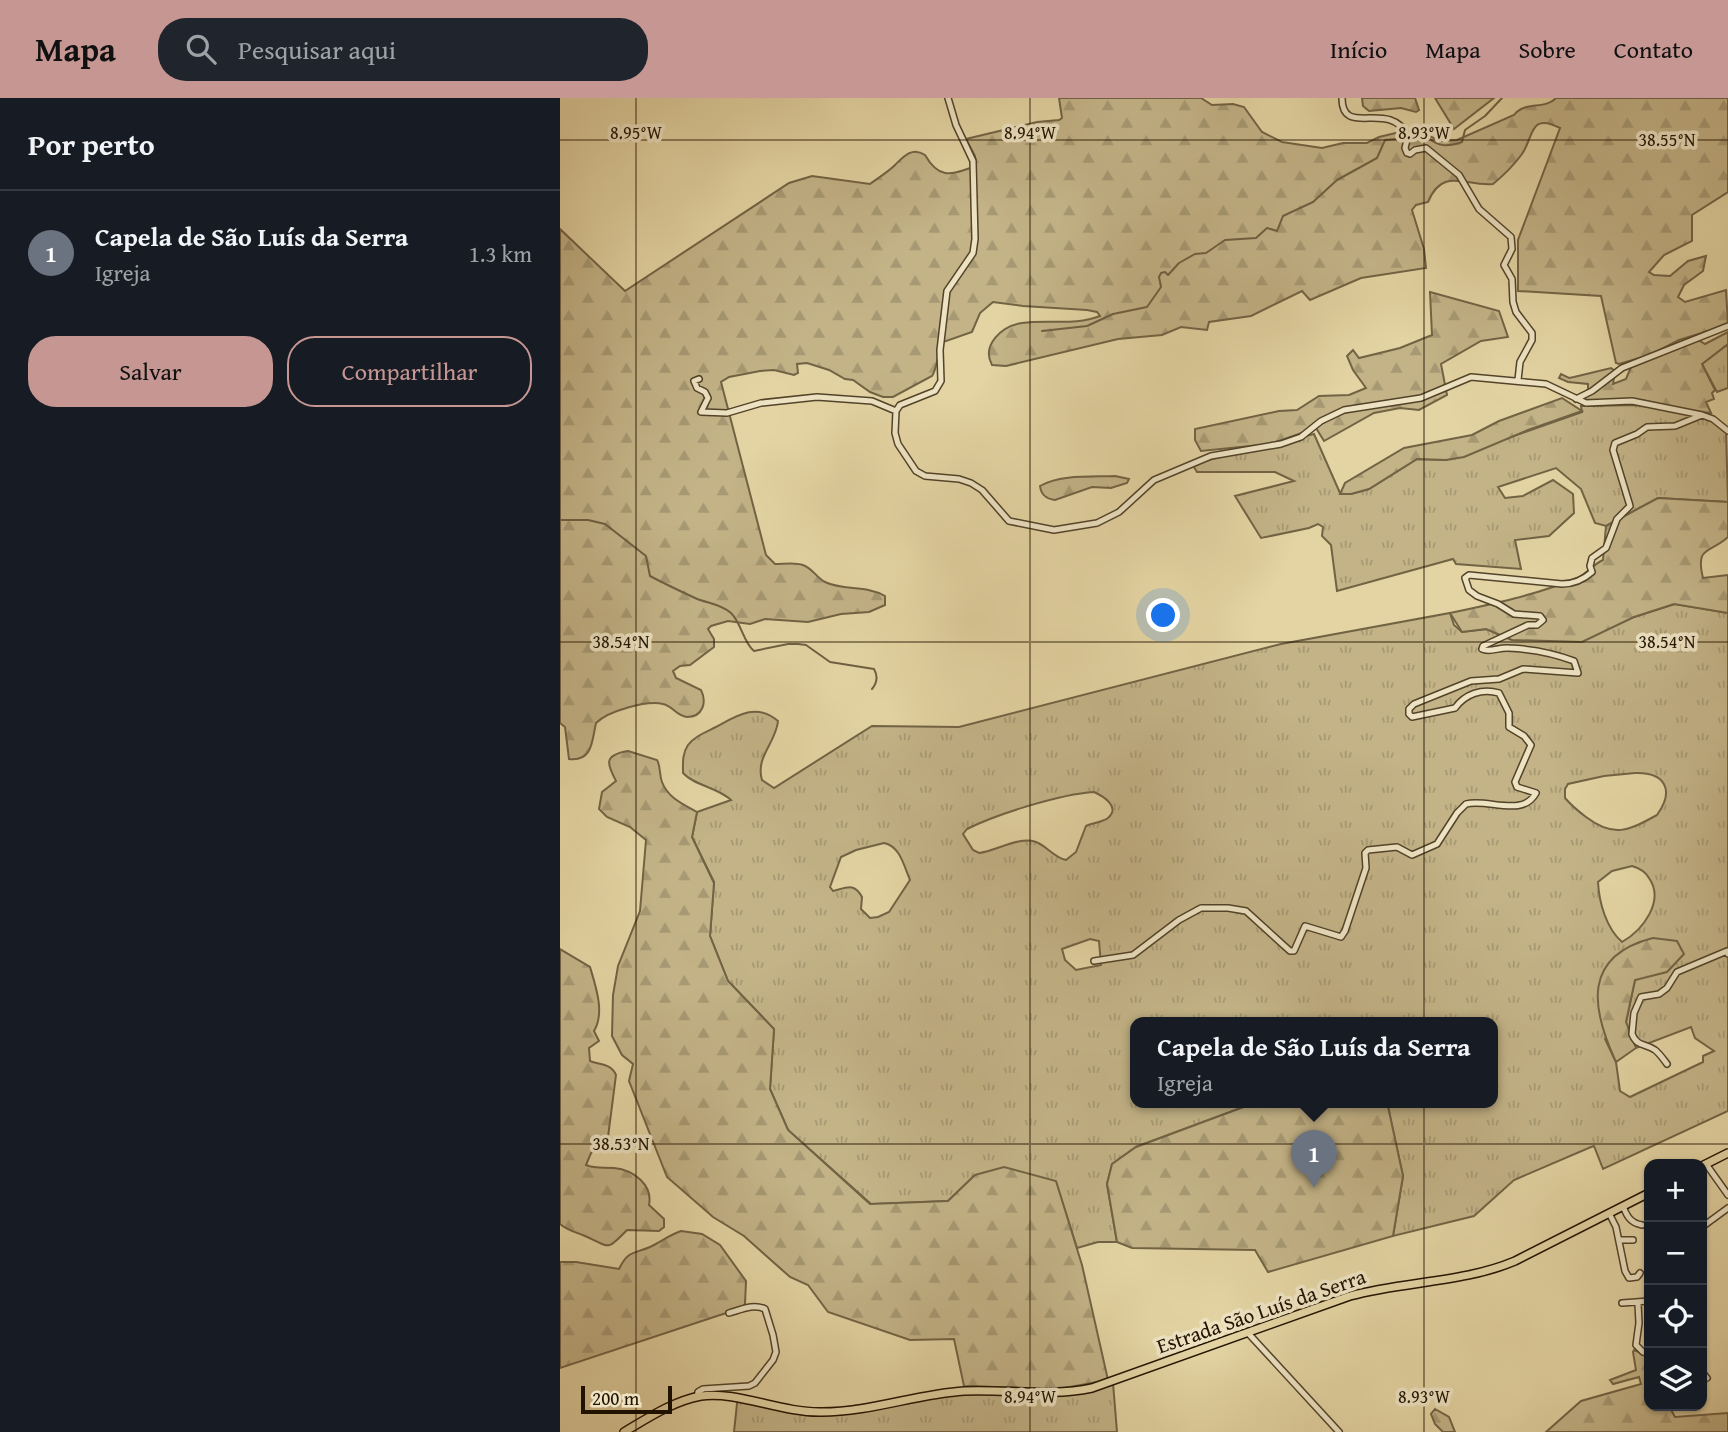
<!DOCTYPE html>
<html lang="pt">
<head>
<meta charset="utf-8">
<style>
	body { margin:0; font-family:"Gentium Book Plus",serif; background:#20242c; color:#f1f3f6 }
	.controls { position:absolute; right:21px; bottom:21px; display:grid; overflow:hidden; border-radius:14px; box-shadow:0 2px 5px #0004 }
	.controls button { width:63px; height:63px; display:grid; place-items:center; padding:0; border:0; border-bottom:2px solid #363941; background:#171b24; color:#f1f3f6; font:35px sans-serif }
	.scale { position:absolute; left:21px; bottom:18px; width:91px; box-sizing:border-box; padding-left:7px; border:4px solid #221300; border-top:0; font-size:19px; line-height:24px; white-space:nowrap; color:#221300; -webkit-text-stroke:5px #ede3c3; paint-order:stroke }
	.you { position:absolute; left:604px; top:518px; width:24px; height:24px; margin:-18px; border:5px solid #fff; border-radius:50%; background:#1a73e8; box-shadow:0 0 0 10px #1a73e833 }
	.badge { display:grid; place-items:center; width:46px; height:46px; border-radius:50%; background:#c59692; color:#fff; font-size:23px; font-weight:700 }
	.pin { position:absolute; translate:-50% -58px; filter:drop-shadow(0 2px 4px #0008) }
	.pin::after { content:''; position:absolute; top:37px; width:24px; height:21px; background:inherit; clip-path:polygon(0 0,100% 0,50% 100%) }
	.popup { position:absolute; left:570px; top:919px; width:368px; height:91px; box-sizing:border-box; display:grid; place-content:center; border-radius:14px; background:#171b24; filter:drop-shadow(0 2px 5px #0005); font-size:23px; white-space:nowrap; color:#9ea1a6 }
	.popup b { font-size:26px; color:#f1f3f6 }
	.popup::after { content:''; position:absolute; left:50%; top:100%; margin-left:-14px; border:14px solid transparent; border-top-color:#171b24 }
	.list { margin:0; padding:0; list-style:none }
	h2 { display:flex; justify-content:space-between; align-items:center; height:91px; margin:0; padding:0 28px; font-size:30px }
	h2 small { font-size:23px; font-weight:400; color:#9ea1a6 }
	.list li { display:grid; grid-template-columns:46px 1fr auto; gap:21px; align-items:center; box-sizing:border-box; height:126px; padding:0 28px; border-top:2px solid #363941 }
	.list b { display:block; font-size:26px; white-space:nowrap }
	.list p { margin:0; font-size:23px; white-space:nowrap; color:#9ea1a6 }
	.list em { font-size:23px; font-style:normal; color:#9ea1a6 }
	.actions { display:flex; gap:14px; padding:21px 28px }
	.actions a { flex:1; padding:16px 0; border:2px solid #c59692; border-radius:28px; text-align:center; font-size:24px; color:#c59692 }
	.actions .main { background:#c59692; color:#111 }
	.icon { flex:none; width:38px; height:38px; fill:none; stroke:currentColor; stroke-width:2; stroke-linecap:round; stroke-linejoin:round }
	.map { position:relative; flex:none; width:1168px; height:1334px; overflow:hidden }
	header { display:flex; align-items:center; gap:42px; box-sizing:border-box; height:98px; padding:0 35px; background:#c59692; color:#111 }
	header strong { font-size:33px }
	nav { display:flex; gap:38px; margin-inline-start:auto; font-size:24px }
	.search { width:490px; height:63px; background:#20242c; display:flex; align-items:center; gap:18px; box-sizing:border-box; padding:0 24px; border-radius:28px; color:#9ea1a6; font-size:26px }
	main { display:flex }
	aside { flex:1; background:#171b24 }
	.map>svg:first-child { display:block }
	.grass { fill:url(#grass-tufts); stroke:#726344; stroke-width:2; fill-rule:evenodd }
	.forest { fill:url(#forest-firs); stroke:#726344; stroke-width:2 }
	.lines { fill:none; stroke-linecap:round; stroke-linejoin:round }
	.stream { stroke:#6f5f41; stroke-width:2 }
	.minor-casing { stroke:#524329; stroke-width:8 }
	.major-casing { stroke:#221300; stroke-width:10 }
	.minor { stroke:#ede3c3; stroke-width:5 }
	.major { stroke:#e4d4a3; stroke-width:7 }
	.ticks { fill:none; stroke:#221300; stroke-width:2; stroke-opacity:0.45 }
	.labels { text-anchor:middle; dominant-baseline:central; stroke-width:7; stroke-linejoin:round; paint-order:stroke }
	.street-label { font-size:21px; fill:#221300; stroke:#ede3c3 }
	.ticks-label { font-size:18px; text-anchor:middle; fill:#221300; stroke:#ede3c3; stroke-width:7; stroke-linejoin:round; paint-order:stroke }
</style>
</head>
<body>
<header>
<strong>Mapa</strong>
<div class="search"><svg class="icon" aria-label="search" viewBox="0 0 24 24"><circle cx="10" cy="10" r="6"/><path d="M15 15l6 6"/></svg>Pesquisar aqui</div>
<nav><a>Início</a><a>Mapa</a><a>Sobre</a><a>Contato</a></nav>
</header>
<main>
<aside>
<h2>Por perto<small></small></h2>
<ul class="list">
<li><span class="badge" style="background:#6b7280">1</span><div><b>Capela de São Luís da Serra</b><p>Igreja</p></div><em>1.3 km</em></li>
</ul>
<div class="actions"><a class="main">Salvar</a><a>Compartilhar</a></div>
</aside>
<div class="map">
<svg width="1168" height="1334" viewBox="0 0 1168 1334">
	<defs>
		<pattern id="grass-tufts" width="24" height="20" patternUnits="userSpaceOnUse" patternTransform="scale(1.75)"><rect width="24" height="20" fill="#c3b387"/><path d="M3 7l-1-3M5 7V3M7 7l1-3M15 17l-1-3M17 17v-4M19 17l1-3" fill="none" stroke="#a79973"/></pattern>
		<pattern id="forest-firs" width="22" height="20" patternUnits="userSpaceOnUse" patternTransform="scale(1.75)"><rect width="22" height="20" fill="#c3b387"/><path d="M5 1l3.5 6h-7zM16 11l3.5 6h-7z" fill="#a79973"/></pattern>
	</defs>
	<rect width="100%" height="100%" fill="#e4d4a3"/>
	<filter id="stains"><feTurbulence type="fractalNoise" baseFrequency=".00286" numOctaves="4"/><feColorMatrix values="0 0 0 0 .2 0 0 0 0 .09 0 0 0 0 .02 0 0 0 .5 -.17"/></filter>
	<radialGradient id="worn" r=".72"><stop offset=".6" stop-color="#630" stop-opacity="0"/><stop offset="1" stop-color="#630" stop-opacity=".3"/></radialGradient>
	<!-- grass -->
	<path class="grass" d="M1168 246V290L1157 294 1142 266Z
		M1082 307 1151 321 1166 333 1168 404 1098 400 1046 428 1035 425 1021 391 996 370 938 389 945 400 963 398 993 382 1013 396 1014 415 989 438 955 442 961 471 896 466 893 461 777 493 771 447 762 438 763 429 758 426 749 430 701 440 675 398 734 383 715 374H637L632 366 754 336 780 395 791 396 809 391 857 361 886 362 1022 314 1021 308Z
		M1115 506 1168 515V1013L1043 1071 1034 1048 1031 1049 954 1082 914 1118 833 1138 843 1078 827 1004H932V924H576V1004H697L576 1049 552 1066 547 1086 557 1144H538L517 1150 496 1084 415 1077 388 1103 311 1106 228 1032 210 991 214 931 168 883 150 838 154 784 132 739 137 714 171 702C157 689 135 688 123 675 123 665 122 656 128 647 135 638 146 634 156 629 176 618 196 604 218 623 216 645 195 659 202 682L214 690 312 628 399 629 721 546 890 515 894 527 902 534 927 531 952 542 1074 519ZM1075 675C1105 674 1115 692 1097 717 1068 733 1054 740 1026 719 1018 713 1011 707 1005 700V691L1008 686 1044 678ZM534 694C543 698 561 709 548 720 543 724 533 725 526 728L516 754 506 762C493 759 487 748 476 744 459 738 436 753 419 755L413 752 403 736 407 731C437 716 501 696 534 694ZM324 745C340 748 344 768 350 782L329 814 318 819 310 820 301 811 302 799C294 784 286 790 273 793L270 789 281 759 296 752ZM1072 768C1079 770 1085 773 1089 780 1105 803 1083 832 1062 844 1046 830 1039 804 1038 784L1052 773ZM1093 840 1086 878 1075 882 1066 924 1076 950 1131 929 1135 940 1154 953 1143 958V964L1070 999 1060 993 1056 964 1045 941ZM530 841 539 843 541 867 516 872 505 862 502 851Z
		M553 1285 557 1334H174L178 1296 234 1310 272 1311 388 1295H493Z"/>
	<!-- forest -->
	<path class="forest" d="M499 0H641L652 7 673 6 684 9 702 34 722 44 762 50 783 45H807L819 39 840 34H861L880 43 897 42 954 17C964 3 985 12 996 0H1168V94L1132 117V143L1104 157 1089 174 1094 177 1110 178 1128 163 1146 158 1143 173 1124 187 1118 199 1125 204 1166 192 1168 227 1119 242 1090 257 1059 266 1056 265 1041 198 958 193V142L1000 30C969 14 974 39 962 56 954 67 944 77 933 86 906 89 883 68 868 104L856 107 852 112 864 151 866 170 801 180 750 202 742 193 691 218 649 224 647 232 621 229 602 237 558 241 446 268 432 267C421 247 442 228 462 225 488 221 515 228 540 218L537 214 527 212 463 208 433 204 420 215 412 234 383 244C377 255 377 272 372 278L333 299H323L310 294 293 282 285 281 269 272 247 265 237 266 238 275 234 277 214 272 200 273 169 279 161 284 206 457 215 466C224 466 235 464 243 467 252 470 257 480 265 484 284 493 306 487 325 498V507L309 514 281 516 248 524 205 521 190 526 168 523 151 528 148 531 154 541V549L130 567 120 568 113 573 116 580 141 592C147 604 143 619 127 619 116 618 113 608 103 606 87 602 48 613 36 625 32 642 33 664 9 661L5 629 0 625V131L65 193 229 85 252 78 310 86C318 80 328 74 335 67 343 59 352 48 365 57 380 83 392 76 416 68L415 58 406 41 477 24 499 22 502 20Z
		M802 0H855L859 12 856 14 841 10 809 13 803 8Z
		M875 0H934L894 31Z
		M870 194 939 213 948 239 921 243 881 266 887 297 859 312 840 310 814 315 764 343 756 330 710 346 641 353 635 342V331L719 313 737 312 759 298 789 297 806 290 793 272 787 258 793 252 799 260 840 250 872 237Z
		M1168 234V246L1142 266 1155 292 1152 295 1154 301 1146 304 1151 315 1118 311 1082 302H1026L1024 296 1028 291V286L1008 284 999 280 1001 276 1009 280 1014 279 1051 270 1055 273 1053 286 1066 281 1071 269 1137 241 1145 246Z
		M1002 300 1022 313 968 332 904 359 886 362 857 361 809 391 791 396H780L785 385 844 350 912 337 939 323Z
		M555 378 569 381 567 385 551 390 532 389 495 402C486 401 481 397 480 388 500 376 533 379 555 378Z
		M1098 400 1168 404V439C1150 456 1135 447 1143 480L1168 477V515L1114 506 1074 519 1022 544 952 542 926 531 902 534 890 515C933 506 976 497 1017 480 1027 476 1032 467 1043 462L1046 428Z
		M68 653 97 662C101 669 99 676 102 684 108 700 123 706 137 714L132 739 154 785 150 838 168 883 214 931 210 991 228 1032 310 1106 388 1103 415 1077 444 1069 496 1083 522 1167 548 1282 499 1291 404 1288 394 1241 350 1242 268 1214 248 1187 230 1179 184 1138 153 1119 107 1079 69 983 73 966 62 957 52 938 53 897 58 868 80 813 86 742 70 729 47 719 39 711 42 694 56 683C47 666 43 657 68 653Z
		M1093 840 1117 843 1124 856 1107 874 1075 882 1066 924 1076 950 1056 964C1031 910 1022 858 1093 840Z
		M0 851 30 869C36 889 45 915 34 933L39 943 29 950 30 963C39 967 51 965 56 977L48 1039 31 1055 26 1067C36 1071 44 1069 54 1070 74 1072 93 1087 89 1107L104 1121V1129L99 1133 67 1132C46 1154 50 1149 25 1138 16 1134 8 1133 0 1126Z
		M697 1004H827L843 1078 833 1138 708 1174 695 1152 572 1150 557 1144 547 1086 552 1066 576 1049Z
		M121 1133 142 1136 160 1147 186 1183 185 1206 179 1211 157 1218 0 1270V1164H16L59 1171C68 1152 74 1156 90 1149 101 1144 109 1137 121 1133Z
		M1074 1252 1089 1258V1308H1109L1115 1319 1168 1315V1334H986L1021 1303 1081 1286 1079 1279 1053 1286 1050 1282 1076 1272 1073 1254Z
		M875 1311 889 1319 895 1334H883L875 1326 871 1316Z"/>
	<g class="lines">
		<!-- stream -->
		<path class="stream" d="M851 39H867C879 49 887 49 902 44L905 32 925 18 942 0
			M482 233 527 228 553 216 587 209 601 189 599 179 601 175 605 174 608 177 619 165 635 156 646 155 665 142 696 140 707 130 717 133 723 118 753 104 777 82 817 60 825 42 846 40
			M0 422H28L45 426 86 458 90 478C105 486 120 493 135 500 146 505 161 506 171 515 182 526 183 544 194 553L228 546H238L246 547 270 564 314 571C318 578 317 585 312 591"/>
		<defs>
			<path id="minor" d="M388 0 396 27 413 63 415 141 413 155 387 193 380 252 381 283 375 293 340 307 336 313 335 335 338 346 356 373 365 378 399 381 411 385 422 392 449 423 494 432 537 425 559 414 594 382 651 358 721 346 741 339 761 323 784 312 861 300 911 279 986 286 1026 305 1072 303 1142 317 1153 321 1168 333
				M782 0C782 41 829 0 848 38L845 50 847 55 850 56 855 52 866 50 899 77 919 111 951 139 952 151 944 167 952 181 953 204 956 214 972 235V242L960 264 958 282
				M139 281 134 283 137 290 145 294 148 300 141 314 167 315 201 305 257 299 312 303 336 313
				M1016 301 1032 293 1062 270 1168 228
				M534 863 573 857 619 822 641 810H668L686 813 730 853H734L745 828 781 839 785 833 806 770 805 755 808 752 837 749 852 757 877 746 897 715 906 706C927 700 963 720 976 695L957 689 955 684 971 647 964 638 949 629V615L939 595C922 590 905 596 895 610L852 619 849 616V611L854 606 911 583 939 581 963 571 1018 575 1014 563C993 555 971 551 949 550 939 549 930 555 922 551L923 548 968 527H977L983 522 980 518 954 516 938 506 917 498 909 492 905 480 909 477 1002 486C1014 486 1023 482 1032 474L1030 468 1032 460 1046 450 1057 421 1070 408 1053 352 1055 345 1077 336 1087 329 1115 328 1142 317
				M1107 966C1104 962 1100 956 1095 952 1085 945 1077 949 1072 936L1074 915 1081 899 1099 896 1107 890 1117 874 1167 853 1168 856
				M1146 1066 1168 1097
				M1063 1108C1067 1119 1071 1125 1082 1127
				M1049 1115 1056 1129 1065 1173 1069 1180 1077 1179 1080 1175
				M1142 1129 1168 1110
				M1059 1142H1073
				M1062 1205 1089 1203
				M1078 1206 1079 1225 1076 1247 1083 1254 1089 1255
				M688 1235 779 1334
				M1142 1274 1147 1280
				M137 1299 138 1294 143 1291 189 1288 195 1285 213 1262 216 1254 213 1237 205 1211C194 1205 180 1212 169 1215"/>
			<path id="major" d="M1142 1068 1168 1055
				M64 1334C88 1320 113 1303 141 1298 178 1293 221 1315 262 1314 310 1314 357 1296 404 1293 447 1291 490 1299 532 1290L790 1198C844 1183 903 1185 955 1163L1089 1095"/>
		</defs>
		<!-- minor casing -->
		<use href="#minor" class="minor-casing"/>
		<!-- major casing -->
		<use href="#major" class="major-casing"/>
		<!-- minor -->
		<use href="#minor" class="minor"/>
		<!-- major -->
		<use href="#major" class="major"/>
	</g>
	<!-- ticks -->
	<path class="ticks" d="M76 0V1334M470 0V1334M864 0V1334M0 42H1168M0 544H1168M0 1046H1168"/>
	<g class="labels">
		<!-- street labels -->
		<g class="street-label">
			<text transform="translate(701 1213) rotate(-19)">Estrada São Luís da Serra</text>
		</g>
	</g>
	<g class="ticks-label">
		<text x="76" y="41">8.95°W</text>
		<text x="470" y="41">8.94°W</text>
		<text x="864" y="41">8.93°W</text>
		<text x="1107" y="48">38.55°N</text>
		<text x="61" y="550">38.54°N</text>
		<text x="1107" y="550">38.54°N</text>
		<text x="61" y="1052">38.53°N</text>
		<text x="470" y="1305">8.94°W</text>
		<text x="864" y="1305">8.93°W</text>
	</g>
	<rect width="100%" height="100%" filter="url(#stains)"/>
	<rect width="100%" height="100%" fill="url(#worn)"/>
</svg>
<div class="controls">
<button>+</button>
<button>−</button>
<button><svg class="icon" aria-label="locate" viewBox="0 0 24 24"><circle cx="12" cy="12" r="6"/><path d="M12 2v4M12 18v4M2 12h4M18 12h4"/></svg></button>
<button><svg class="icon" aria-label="layers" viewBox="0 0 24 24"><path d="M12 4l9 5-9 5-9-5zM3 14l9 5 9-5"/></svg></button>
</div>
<div class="scale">200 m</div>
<div class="you"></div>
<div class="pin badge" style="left:754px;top:1090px;background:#6b7280">1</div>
<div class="popup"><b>Capela de São Luís da Serra</b>Igreja</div>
</div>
</main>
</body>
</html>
